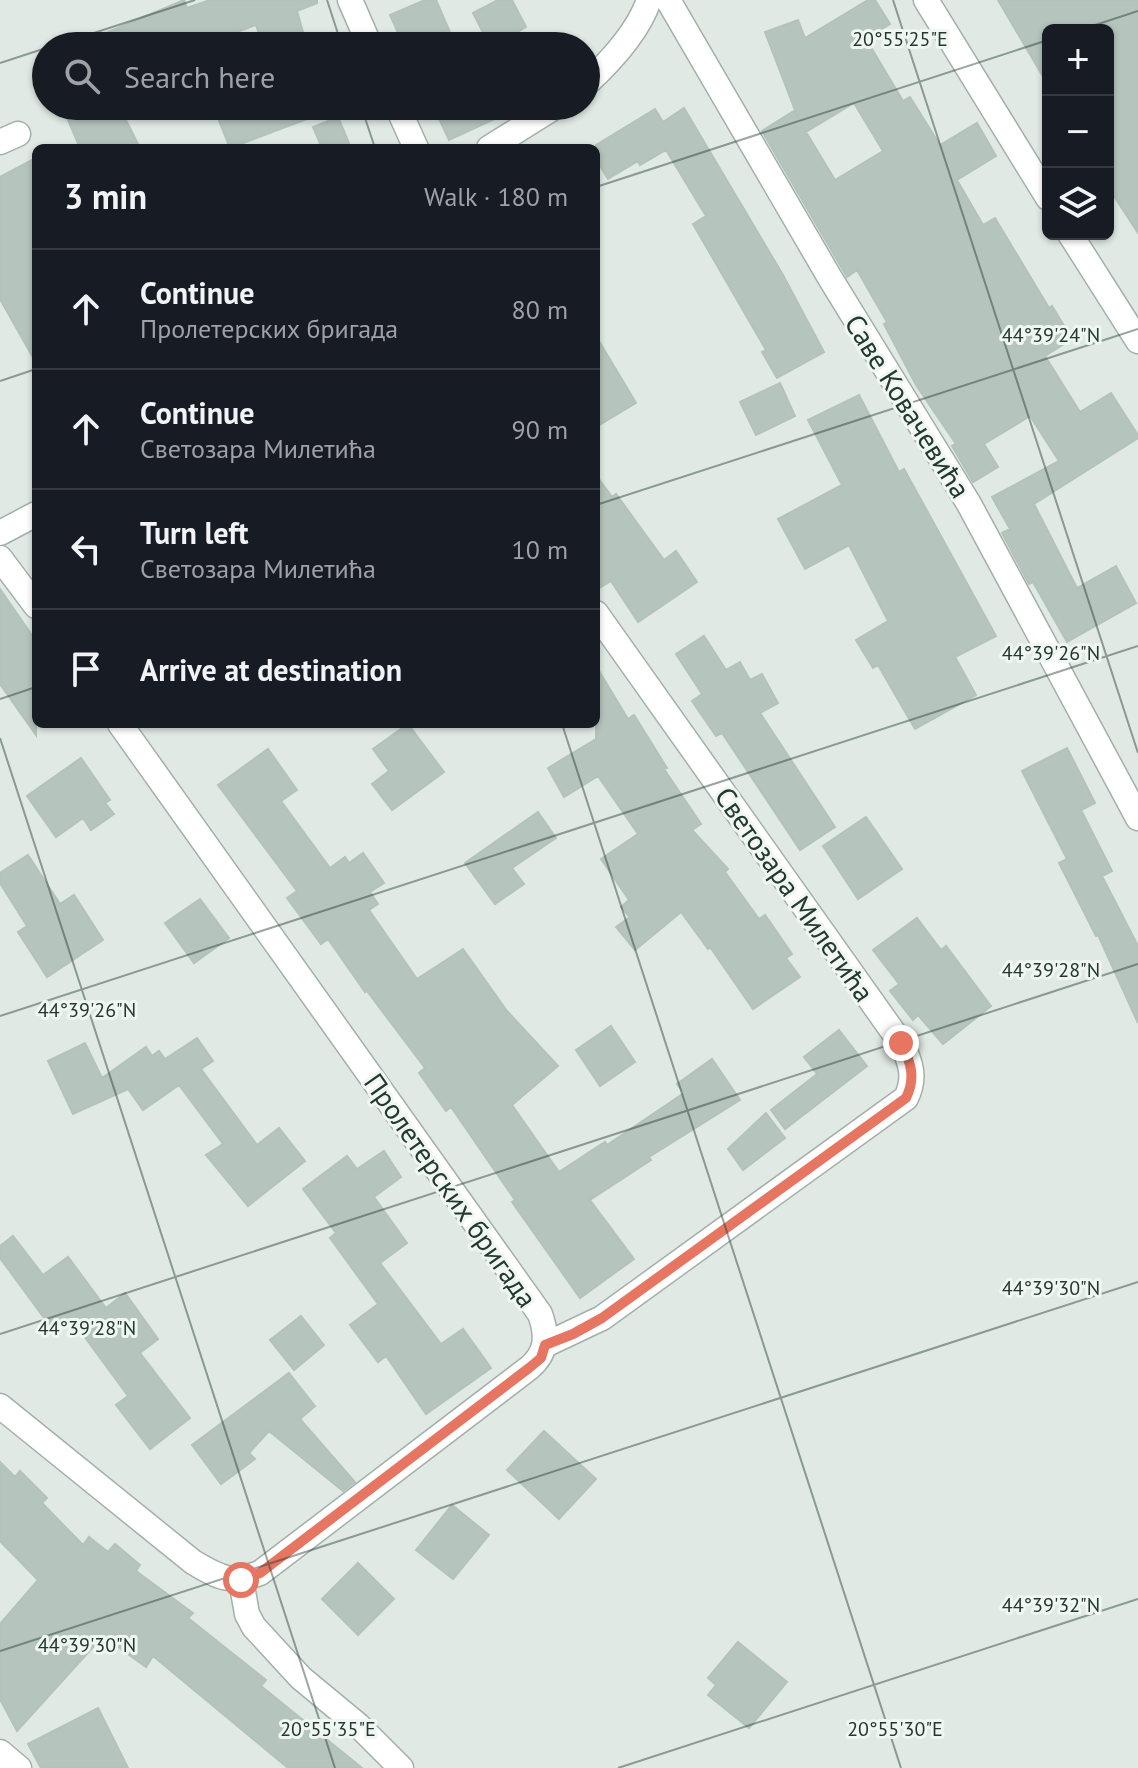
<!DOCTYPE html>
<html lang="en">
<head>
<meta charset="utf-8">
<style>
	body { margin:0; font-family:"PT Sans",sans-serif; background:#242831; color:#f1f3f6 }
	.controls { position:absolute; right:24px; top:24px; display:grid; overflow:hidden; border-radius:12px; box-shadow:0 2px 6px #0004 }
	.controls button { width:72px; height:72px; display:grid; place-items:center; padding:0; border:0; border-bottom:2px solid #363941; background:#171b24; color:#f1f3f6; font:40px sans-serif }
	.stop { position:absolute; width:24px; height:24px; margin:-18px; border:6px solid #e67661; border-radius:50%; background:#fff }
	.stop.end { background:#e67661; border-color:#fff; box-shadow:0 2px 8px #0008 }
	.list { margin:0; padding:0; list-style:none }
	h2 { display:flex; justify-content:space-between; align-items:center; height:104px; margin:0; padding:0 32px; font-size:34px }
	h2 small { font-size:26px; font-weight:400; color:#9ea1a6 }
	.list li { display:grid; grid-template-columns:52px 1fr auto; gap:24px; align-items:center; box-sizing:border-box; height:120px; padding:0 32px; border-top:2px solid #363941 }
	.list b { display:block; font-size:30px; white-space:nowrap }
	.list p { margin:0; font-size:26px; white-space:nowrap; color:#9ea1a6 }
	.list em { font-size:26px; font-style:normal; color:#9ea1a6 }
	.icon { flex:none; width:44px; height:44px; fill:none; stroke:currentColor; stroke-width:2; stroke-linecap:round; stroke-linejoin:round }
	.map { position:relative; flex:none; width:1138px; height:1768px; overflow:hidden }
	.search { position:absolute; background:#171b24; box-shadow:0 2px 6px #0004; left:32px; top:32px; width:568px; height:88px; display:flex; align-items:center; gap:20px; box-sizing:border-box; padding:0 28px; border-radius:44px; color:#9ea1a6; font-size:30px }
	.panel { position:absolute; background:#171b24; box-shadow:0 2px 6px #0004; left:32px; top:144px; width:568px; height:584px; border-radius:12px }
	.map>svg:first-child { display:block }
	.building { fill:#b5c4bd; stroke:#b3c2ba; stroke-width:2; fill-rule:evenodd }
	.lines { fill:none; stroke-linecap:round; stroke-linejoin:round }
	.minor-casing { stroke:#a3b0aa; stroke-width:27 }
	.minor { stroke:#fff; stroke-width:24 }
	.route { stroke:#e67661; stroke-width:10 }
	.ticks { fill:none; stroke:#223830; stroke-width:2; stroke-opacity:0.45 }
	.labels { text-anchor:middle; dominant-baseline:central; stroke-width:6; stroke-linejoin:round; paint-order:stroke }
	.street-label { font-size:28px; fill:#223830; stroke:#f0f6f2 }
	.ticks-label { font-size:20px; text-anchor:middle; fill:#223830; stroke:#f0f6f2; stroke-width:6; stroke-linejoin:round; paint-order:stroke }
</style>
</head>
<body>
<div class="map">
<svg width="1138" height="1768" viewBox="0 0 1138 1768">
	<rect width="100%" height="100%" fill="#e0e9e4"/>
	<!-- building -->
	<path class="building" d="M184 0 187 8 210 0H317V3L297 11 307 46H263L256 25 200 46H75Z
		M425 0H436L456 46H404L390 15Z
		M498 0H512L526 27 516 33 523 46H490L473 13Z
		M868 0H875L890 24 866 39 903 101 910 97 940 145 977 123 996 156 957 180 983 225 995 218 1049 308 1052 306 1072 339 1045 356 1080 412 1111 393 1138 435V438L1034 504 1077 588 1116 566 1136 603 1067 642 1033 582 1029 584 1002 533 1010 529 992 497 1059 461 1030 416 984 444 998 467 973 482 952 446 956 444 916 385 884 324 887 322 857 270 847 277 762 131 794 111 798 118 765 32 798 20 805 38ZM854 103 883 151 835 180 806 132Z
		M998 0H1138V233L1108 187V30H1048V85Z
		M62 106H119L140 148H80Z
		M213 106H336V108L230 148Z
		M433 106H523L449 140Z
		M684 108 783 275 824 352 777 378 762 352 766 350 693 224 706 216 666 150 640 165 638 161 608 179 596 159V145L655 109 663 122Z
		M338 117 351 148H322L313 127Z
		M36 158V363L0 299V177Z
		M596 336 636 403 596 427Z
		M780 383 795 416 756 435 740 402Z
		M859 395 899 472 904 469 996 636 955 657 976 695 915 729 878 665 873 668 856 640 888 621 849 545 805 569 778 519 842 485 808 420Z
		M596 475 612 497 616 494 664 560 676 551 697 582 638 622 611 581 596 590Z
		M0 589 36 641V735L0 684Z
		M704 636 726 670 740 662 750 680 762 674 778 703 760 713 835 827 800 850 722 733 716 736 692 701 702 694 676 654Z
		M596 666 628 719 634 715 667 768 664 769 701 824 692 830 728 869 725 872 759 919 765 915 792 954 786 958 800 977 753 1009 710 947 708 949 681 912 635 950 616 927 630 917 621 907 629 900 601 859 638 834 598 776 564 797 548 768 596 739Z
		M408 724 444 772 392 810 372 784 389 771 373 749Z
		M1067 748 1095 803 1081 810 1112 871 1102 876 1138 946V1023L1098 935 1096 936 1059 863 1067 859 1022 771Z
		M268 749 297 790 281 801 330 868 345 857 349 863 363 853 384 883 370 892 378 904 369 910 417 979 463 949 507 1011 558 1066 512 1105 559 1172 605 1142 607 1145 684 1093 677 1084 712 1059 740 1100 649 1157 651 1160 590 1200 634 1259 580 1298 512 1202 515 1200 451 1107 446 1111 419 1073 425 1068 367 991 365 992 328 939 321 944 287 898 297 891 218 785Z
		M81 758 110 800 105 803 114 814 91 830 83 818 56 837 27 796Z
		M538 812 556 838 512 868 524 884 495 904 465 863Z
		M866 817 902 869 858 899 823 846Z
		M28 855 60 904 74 895 103 940 47 977 18 932 27 926 0 883V873Z
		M200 899 229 938 194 963 165 923Z
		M917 918 941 950 946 946 991 1006 943 1044 918 1015 913 1020 890 991 899 984 873 950Z
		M611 1026 635 1062 600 1086 576 1050Z
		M839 1030 867 1066 785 1129 771 1110 817 1074 804 1057Z
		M197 1038 213 1061 201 1069 257 1145 279 1128 305 1161 248 1206 206 1155 223 1144 179 1085 143 1110 128 1089 73 1114 48 1061 85 1043 102 1078 146 1047 152 1056 159 1051 165 1059Z
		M766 1113 785 1138 743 1170 728 1149Z
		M384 1151 401 1177 374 1197 407 1243 380 1263 441 1344 463 1329 491 1368 426 1414 386 1356 378 1362 350 1325 378 1304 330 1238 336 1233 303 1189 347 1156 357 1169Z
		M13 1236 43 1275 68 1257 106 1308 125 1293 158 1339 140 1353 190 1418 150 1449 116 1405 128 1396 70 1317 53 1330 0 1258V1246Z
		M301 1316 324 1345 294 1370 270 1340Z
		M289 1373 315 1406 300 1419 355 1482 343 1491 269 1431 249 1453 255 1459 221 1484 192 1445Z
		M544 1431 596 1479 559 1519 507 1470Z
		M0 1462 15 1477 20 1471 47 1498 42 1503 83 1545 89 1537 108 1552 115 1544 140 1565 136 1571 193 1613 188 1618 266 1680 261 1686 362 1768H288L153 1656 146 1667 103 1636 17 1731 0 1699V1624L38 1580 0 1541Z
		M452 1505 489 1535 453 1579 416 1550Z
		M358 1563 394 1599 358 1635 322 1599Z
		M738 1642 787 1682 749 1728 708 1695 716 1685 708 1678Z
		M98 1708 128 1768H41L28 1744Z"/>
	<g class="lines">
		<defs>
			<path id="minor" d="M350 0 370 46
				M668 0 830 278 969 504 1138 818
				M926 0 1048 198
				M586 84C610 62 638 32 649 0
				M397 106 416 148
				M0 142 18 134
				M489 148 556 106
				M1070 234 1138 341
				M0 533 36 514
				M0 558 36 606
				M545 1345 602 1318 906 1098C916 1078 911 1062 901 1043L596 613
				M0 1406 193 1562C220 1578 230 1584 260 1573L529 1368C547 1353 548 1336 540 1314L120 724
				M241 1580 247 1614 254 1627 301 1678 359 1726 401 1768
				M0 1752 19 1768"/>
		</defs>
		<!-- minor casing -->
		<use href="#minor" class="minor-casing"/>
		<!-- minor -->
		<use href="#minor" class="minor"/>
	</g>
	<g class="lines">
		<!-- route -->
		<path class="route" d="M241 1580 260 1573 529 1368 541 1358 545 1345 573 1334 602 1318 906 1098C916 1078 911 1062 901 1043"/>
	</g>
	<!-- ticks -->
	<path class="ticks" d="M327 0 342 46M893 0 1138 753M1080 30 1138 11M54 46 195 0M0 63 46 48M361 106 375 148M596 187 1048 40M0 381 36 369M596 505 1138 329M0 699 36 687M562 724 901 1768M0 738 335 1768M0 1016 1138 646M0 1334 1138 964M0 1651 1138 1282M618 1768 1138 1599"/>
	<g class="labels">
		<!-- street labels -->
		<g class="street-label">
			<text transform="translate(908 406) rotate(58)">Саве Ковачевића</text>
			<text transform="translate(795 894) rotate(55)">Светозара Милетића</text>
			<text transform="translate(451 1190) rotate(55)">Пролетерских бригада</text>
		</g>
	</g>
	<g class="ticks-label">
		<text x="900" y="46">20°55'25"E</text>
		<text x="1051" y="342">44°39'24"N</text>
		<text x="1051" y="660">44°39'26"N</text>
		<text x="1051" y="977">44°39'28"N</text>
		<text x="87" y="1017">44°39'26"N</text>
		<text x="1051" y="1295">44°39'30"N</text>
		<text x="87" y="1335">44°39'28"N</text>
		<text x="1051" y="1612">44°39'32"N</text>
		<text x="87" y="1652">44°39'30"N</text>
		<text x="328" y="1736">20°55'35"E</text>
		<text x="895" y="1736">20°55'30"E</text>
	</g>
</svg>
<div class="controls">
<button>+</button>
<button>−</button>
<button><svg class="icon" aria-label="layers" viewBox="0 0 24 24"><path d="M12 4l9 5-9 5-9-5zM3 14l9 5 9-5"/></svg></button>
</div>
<div class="stop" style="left:241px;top:1580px"></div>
<div class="stop end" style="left:901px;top:1043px"></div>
<div class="search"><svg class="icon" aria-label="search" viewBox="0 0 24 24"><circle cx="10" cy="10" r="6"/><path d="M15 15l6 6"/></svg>Search here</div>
<section class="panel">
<h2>3 min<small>Walk · 180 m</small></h2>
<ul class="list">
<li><svg class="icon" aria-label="ahead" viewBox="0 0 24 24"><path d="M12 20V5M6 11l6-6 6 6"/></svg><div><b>Continue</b><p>Пролетерских бригада</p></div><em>80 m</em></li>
<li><svg class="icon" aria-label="ahead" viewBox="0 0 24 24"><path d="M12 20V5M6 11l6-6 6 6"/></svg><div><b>Continue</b><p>Светозара Милетића</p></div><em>90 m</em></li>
<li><svg class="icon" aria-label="left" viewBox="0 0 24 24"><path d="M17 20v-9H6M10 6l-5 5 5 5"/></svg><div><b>Turn left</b><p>Светозара Милетића</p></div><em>10 m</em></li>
<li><svg class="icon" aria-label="arrive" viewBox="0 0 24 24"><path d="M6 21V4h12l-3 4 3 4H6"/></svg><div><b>Arrive at destination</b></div></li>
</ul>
</section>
</div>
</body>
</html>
